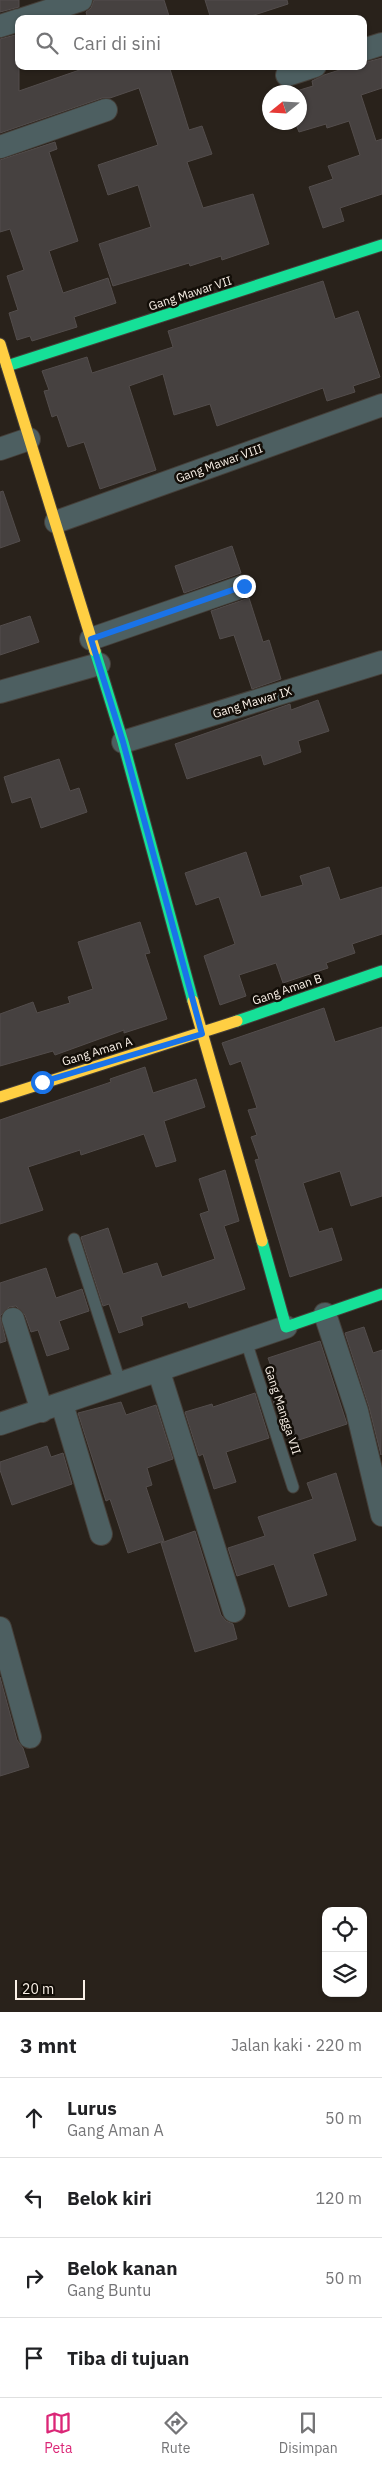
<!DOCTYPE html>
<html lang="id">
<head>
<meta charset="utf-8">
<style>
	body { margin:0; font-family:"IBM Plex Sans",sans-serif; background:#f6f6f6; color:#202124 }
	.controls { position:absolute; right:15px; bottom:15px; display:grid; overflow:hidden; border-radius:10px; box-shadow:0 1px 4px #0004 }
	.controls button { width:45px; height:45px; display:grid; place-items:center; padding:0; border:0; border-bottom:1px solid #e0e0e0; background:#fff; color:#202124; font:25px sans-serif }
	.compass { position:absolute; left:262px; top:85px; width:45px; height:45px; border-radius:50%; background:#fff; box-shadow:0 1px 4px #0004; rotate:252deg }
	.scale { position:absolute; left:15px; bottom:12px; width:70px; box-sizing:border-box; padding-left:5px; border:2px solid #faf1e8; border-top:0; font-size:14px; line-height:18px; white-space:nowrap; color:#faf1e8; -webkit-text-stroke:4px #130e08; paint-order:stroke }
	.stop { position:absolute; width:15px; height:15px; margin:-11px; border:4px solid #1a73e8; border-radius:50%; background:#fff }
	.stop.end { background:#1a73e8; border-color:#fff; box-shadow:0 1px 5px #0008 }
	.list { margin:0; padding:0; list-style:none }
	h2 { display:flex; justify-content:space-between; align-items:center; height:65px; margin:0; padding:0 20px; font-size:21px }
	h2 small { font-size:16px; font-weight:400; color:#757577 }
	.list li { display:grid; grid-template-columns:32px 1fr auto; gap:15px; align-items:center; box-sizing:border-box; height:80px; padding:0 20px; border-top:1px solid #e0e0e0 }
	.list b { display:block; font-size:19px; white-space:nowrap }
	.list p { margin:0; font-size:16px; white-space:nowrap; color:#757577 }
	.list em { font-size:16px; font-style:normal; color:#757577 }
	.icon { flex:none; width:28px; height:28px; fill:none; stroke:currentColor; stroke-width:2; stroke-linecap:round; stroke-linejoin:round }
	.map { position:relative; flex:none; width:382px; height:2012px; overflow:hidden }
	.search { position:absolute; background:#fff; box-shadow:0 1px 4px #0004; left:15px; right:15px; top:15px; height:55px; display:flex; align-items:center; gap:12px; box-sizing:border-box; padding:0 18px; border-radius:10px; color:#757577; font-size:19px }
	.sheet { height:385px; background:#fff }
	nav { display:flex; justify-content:space-around; align-items:center; box-sizing:border-box; height:70px; border-top:1px solid #e0e0e0; background:#fff; font-size:14px; color:#757577 }
	nav a { display:grid; justify-items:center; gap:2px }
	nav .on { color:#db2777 }
	.map>svg:first-child { display:block }
	.building { fill:#464140; stroke:#534d4c }
	.lines { fill:none; stroke-linecap:round; stroke-linejoin:round }
	.lane-casing { stroke:#453f39; stroke-width:13 }
	.street-casing { stroke:#453f39; stroke-width:24 }
	.fast-casing { stroke:#453f39; stroke-width:13 }
	.slow-casing { stroke:#453f39; stroke-width:13 }
	.lane { stroke:#4d5f61; stroke-width:11 }
	.street { stroke:#4d5f61; stroke-width:22 }
	.fast { stroke:#16e098; stroke-width:11 }
	.slow { stroke:#ffcf43; stroke-width:11 }
	.route { stroke:#1a73e8; stroke-width:6 }
	.labels { text-anchor:middle; dominant-baseline:central; stroke-width:5; stroke-linejoin:round; paint-order:stroke }
	.street-label { font-size:12px; fill:#faf1e8; stroke:#130e08 }
</style>
</head>
<body>
<div class="map">
<svg width="382" height="2012" viewBox="0 0 382 2012">
	<rect width="100%" height="100%" fill="#29221b"/>
	<!-- building -->
	<path class="building" d="M0 0H19V7L0 12Z
		M94 0H164L170 19H88L86 12 91 8Z
		M205 0H287L288 4 242 19H211Z
		M19 34V91L91 66H169L189 130 202 126 212 154 187 162 203 208 253 194 269 244 222 260 221 256 190 266 189 263 113 286 99 244 151 227 138 185 108 195 98 165 158 145 139 88 110 98H102L0 133V39Z
		M382 58V88L361 95 376 141 382 139V194L340 208 344 221 323 228 309 187 333 179 328 166 360 155 349 121 327 128 326 124 299 132 295 122H300V92H293L313 86 312 81 324 75 352 66H363V63Z
		M55 142 57 149 49 152 78 241 49 251 63 293 108 278 116 303 74 317 77 327 32 341 30 336 17 340 9 313 18 310 7 276 24 270 10 229 0 232V160Z
		M323 281 335 319 358 311 380 377 353 386 355 392 327 401 323 388 217 426 210 404 174 415 163 374 129 386 156 470 100 489 84 442 68 447 57 415 52 417 44 391 49 390 42 371 87 357 92 373 173 347 168 331Z
		M3 491 20 541 0 548V492Z
		M232 546 241 573 184 593 175 566Z
		M249 598 263 642 269 640 281 679 252 689 234 635 220 639 211 611Z
		M30 616 39 642 0 655V626Z
		M318 700 329 731 298 741 301 752 264 765 261 755 187 779 175 744 290 704 291 710Z
		M59 759 70 791 79 788 87 812 41 828 31 797 12 803 4 777Z
		M246 852 261 897 303 885 300 876 329 867 340 900 382 887V934L352 944 355 953 326 963 328 968 283 983 276 963 239 975 246 996 220 1005 204 956 235 944 219 897 196 905 185 873Z
		M140 922 150 953 145 954 167 1019 124 1033V1030L55 1055 53 1051 0 1066V1014L33 1002 37 1013 70 1003 68 997 93 989 78 942Z
		M324 1008 335 1042 382 1027V1196L351 1206 340 1171 303 1183 319 1232 332 1228 342 1260 290 1277 255 1160 259 1159 251 1137 257 1135 248 1110 257 1108 241 1061 230 1065 222 1043Z
		M145 1067 153 1093 196 1079 205 1107 164 1121 176 1161 156 1167 144 1134 81 1155 80 1150 28 1167 43 1210 0 1224V1120L111 1082 110 1079Z
		M225 1170 239 1221 224 1226 245 1289 189 1308 187 1302 141 1317 143 1325 119 1333 109 1304 103 1306 81 1237 108 1228 123 1274 157 1263 162 1277 215 1259 200 1214 209 1211 199 1179Z
		M46 1268 56 1298 82 1289 89 1311 59 1321 69 1349 47 1356 38 1330 31 1332 25 1315 16 1306 9 1307 0 1316 6 1341 0 1343V1283Z
		M364 1327 373 1353 382 1350 381 1455 369 1407 345 1333Z
		M320 1341 347 1424 290 1443 286 1433 284 1434 269 1388 278 1385 268 1358Z
		M255 1393 269 1438 226 1452 236 1482 214 1489 203 1454 199 1456 185 1412 212 1404 213 1407Z
		M121 1402 126 1415 156 1405 173 1459 147 1468 152 1485 146 1487 164 1541 128 1553 110 1499 106 1501 78 1413Z
		M47 1446 51 1457 63 1453 72 1484 12 1505 0 1470V1462Z
		M336 1473 356 1540 313 1554 327 1595 289 1607 274 1564 237 1576 228 1548 265 1536 258 1517 313 1499 307 1483Z
		M195 1531 221 1615 226 1621 233 1624 237 1639 195 1652 161 1543Z
		M0 1677 17 1740 23 1748 29 1767 0 1776Z"/>
	<g class="lines">
		<defs>
			<path id="lane" d="M74 1239 120 1382
				M246 1341 293 1487"/>
			<path id="street" d="M23 19 81 0
				M0 26 19 20
				M363 50 382 44
				M287 75 315 66
				M0 147 106 110
				M0 449 29 439
				M56 522 382 405
				M91 639 244 586
				M0 692 99 664
				M123 742 382 662
				M325 1314 357 1411 382 1515
				M13 1319 42 1411
				M159 1372 234 1611
				M62 1404 101 1534
				M0 1424 286 1327
				M0 1628 30 1737"/>
			<path id="fast" d="M7 366 382 245
				M95 651 123 742 193 1001
				M237 1021 382 971
				M262 1241 286 1327 382 1294"/>
			<path id="slow" d="M0 344 95 651
				M193 1001 262 1241
				M0 1097 237 1021"/>
		</defs>
		<!-- lane casing -->
		<use href="#lane" class="lane-casing"/>
		<!-- street casing -->
		<use href="#street" class="street-casing"/>
		<!-- fast casing -->
		<use href="#fast" class="fast-casing"/>
		<!-- slow casing -->
		<use href="#slow" class="slow-casing"/>
		<!-- lane -->
		<use href="#lane" class="lane"/>
		<!-- street -->
		<use href="#street" class="street"/>
		<!-- fast -->
		<use href="#fast" class="fast"/>
		<!-- slow -->
		<use href="#slow" class="slow"/>
	</g>
	<g class="lines">
		<!-- route -->
		<path class="route" d="M42 1082 202 1034 123 742 91 639 244 586"/>
	</g>
	<g class="labels">
		<!-- street labels -->
		<g class="street-label">
			<text transform="translate(190 293) rotate(-18)">Gang Mawar VII</text>
			<text transform="translate(219 463) rotate(-20)">Gang Mawar VIII</text>
			<text transform="translate(252 702) rotate(-17)">Gang Mawar IX</text>
			<text transform="translate(287 989) rotate(-19)">Gang Aman B</text>
			<text transform="translate(97 1051) rotate(-17)">Gang Aman A</text>
			<text transform="translate(283 1410) rotate(72)">Gang Mangga VII</text>
		</g>
	</g>
</svg>
<div class="controls">
<button><svg class="icon" aria-label="locate" viewBox="0 0 24 24"><circle cx="12" cy="12" r="6"/><path d="M12 2v4M12 18v4M2 12h4M18 12h4"/></svg></button>
<button><svg class="icon" aria-label="layers" viewBox="0 0 24 24"><path d="M12 4l9 5-9 5-9-5zM3 14l9 5 9-5"/></svg></button>
</div>
<svg class="compass" viewBox="-18 -18 36 36"><path d="M0-13l5 13h-10z" fill="#e53935"/><path d="M0 13l5-13h-10z" fill="#757577"/></svg>
<div class="scale">20 m</div>
<div class="stop" style="left:42px;top:1082px"></div>
<div class="stop end" style="left:244px;top:586px"></div>
<div class="search"><svg class="icon" aria-label="search" viewBox="0 0 24 24"><circle cx="10" cy="10" r="6"/><path d="M15 15l6 6"/></svg>Cari di sini</div>
</div>
<section class="sheet">
<h2>3 mnt<small>Jalan kaki · 220 m</small></h2>
<ul class="list">
<li><svg class="icon" aria-label="ahead" viewBox="0 0 24 24"><path d="M12 20V5M6 11l6-6 6 6"/></svg><div><b>Lurus</b><p>Gang Aman A</p></div><em>50 m</em></li>
<li><svg class="icon" aria-label="left" viewBox="0 0 24 24"><path d="M17 20v-9H6M10 6l-5 5 5 5"/></svg><div><b>Belok kiri</b></div><em>120 m</em></li>
<li><svg class="icon" aria-label="right" viewBox="0 0 24 24"><path d="M7 20v-9h11M14 6l5 5-5 5"/></svg><div><b>Belok kanan</b><p>Gang Buntu</p></div><em>50 m</em></li>
<li><svg class="icon" aria-label="arrive" viewBox="0 0 24 24"><path d="M6 21V4h12l-3 4 3 4H6"/></svg><div><b>Tiba di tujuan</b></div></li>
</ul>
</section>
<nav>
<a class="on"><svg class="icon" aria-label="map" viewBox="0 0 24 24"><path d="M3 6l6-2 6 2 6-2v14l-6 2-6-2-6 2zM9 4v14M15 6v14"/></svg>Peta</a>
<a><svg class="icon" aria-label="directions" viewBox="0 0 24 24"><path d="M12 3l9 9-9 9-9-9zM9 14v-3h6M13 9l2 2-2 2"/></svg>Rute</a>
<a><svg class="icon" aria-label="saved" viewBox="0 0 24 24"><path d="M7 4h10v16l-5-4-5 4z"/></svg>Disimpan</a>
</nav>
</body>
</html>
